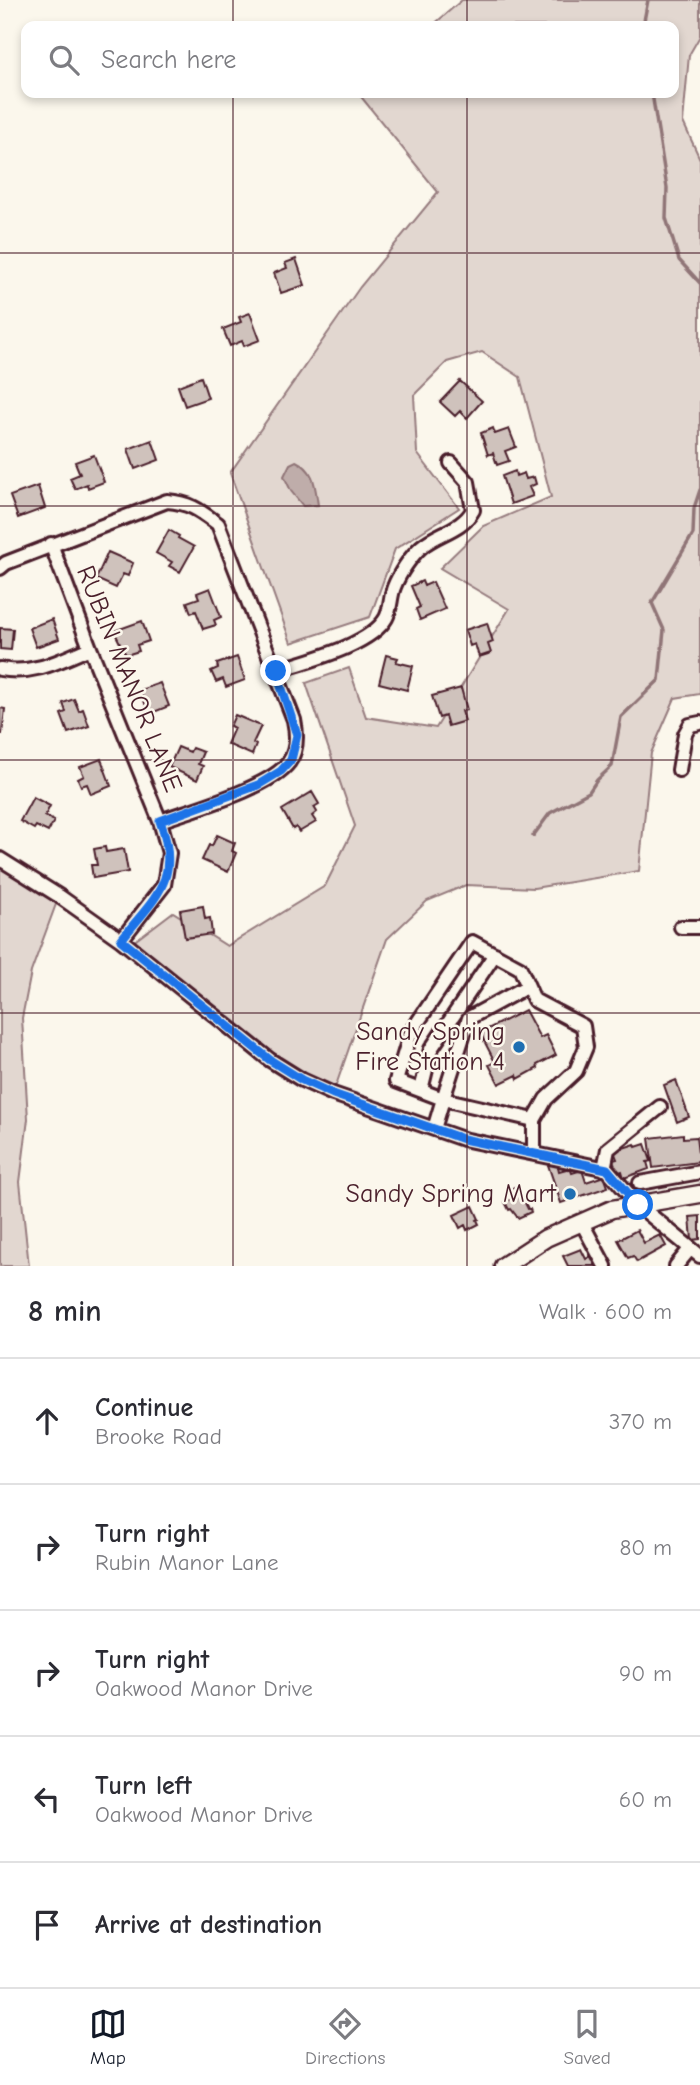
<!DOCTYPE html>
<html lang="en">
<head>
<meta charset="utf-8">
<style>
	body { margin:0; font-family:"Comic Neue",sans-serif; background:#f2f2f3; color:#2b2b33 }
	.stop { position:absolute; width:21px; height:21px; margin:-16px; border:5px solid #1a73e8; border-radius:50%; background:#fff }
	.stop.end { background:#1a73e8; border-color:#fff; box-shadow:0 2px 7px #0008 }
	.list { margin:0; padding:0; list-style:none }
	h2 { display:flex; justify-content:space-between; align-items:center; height:91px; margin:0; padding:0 28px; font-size:30px }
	h2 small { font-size:23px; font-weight:400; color:#7c7c81 }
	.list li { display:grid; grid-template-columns:46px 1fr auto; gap:21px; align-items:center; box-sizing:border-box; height:126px; padding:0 28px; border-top:2px solid #e1e1e2 }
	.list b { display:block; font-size:26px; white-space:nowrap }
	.list p { margin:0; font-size:23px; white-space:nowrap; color:#7c7c81 }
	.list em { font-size:23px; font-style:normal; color:#7c7c81 }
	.icon { flex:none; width:38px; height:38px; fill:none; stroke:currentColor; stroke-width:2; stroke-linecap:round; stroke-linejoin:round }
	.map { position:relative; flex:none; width:700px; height:1266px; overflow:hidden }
	.search { position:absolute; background:#fff; box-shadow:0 4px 10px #0003; left:21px; right:21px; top:21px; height:77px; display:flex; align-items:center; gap:18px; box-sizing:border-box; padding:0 24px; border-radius:14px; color:#7c7c81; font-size:26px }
	.sheet { height:721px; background:#fff }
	nav { display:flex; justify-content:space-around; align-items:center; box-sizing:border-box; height:98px; border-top:2px solid #e1e1e2; background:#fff; font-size:19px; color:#7c7c81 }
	nav a { display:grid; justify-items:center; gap:4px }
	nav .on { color:#111827 }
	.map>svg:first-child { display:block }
	.green { fill:#e2d7d0; stroke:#967b7e; stroke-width:2 }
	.water { fill:#bfadaa; stroke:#907477; stroke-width:2 }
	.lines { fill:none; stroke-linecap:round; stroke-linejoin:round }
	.stream { stroke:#907477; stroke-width:3.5 }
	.building { fill:#cfc2bc; stroke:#4a1f2b; stroke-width:2 }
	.minor-casing { stroke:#4a1f2b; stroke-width:18 }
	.major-casing { stroke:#4a1f2b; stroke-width:21 }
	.minor { stroke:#fbf7ec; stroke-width:12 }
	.major { stroke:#fbf7ec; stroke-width:16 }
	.route { stroke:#1a73e8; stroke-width:9 }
	.grid { fill:none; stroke:#4a1f2b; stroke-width:2; stroke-opacity:0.55 }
	.poi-dot { fill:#1f6fb2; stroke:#fbf7ec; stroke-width:2.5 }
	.labels { text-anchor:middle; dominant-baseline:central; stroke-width:5; stroke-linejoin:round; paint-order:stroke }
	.street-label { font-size:26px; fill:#4a1f2b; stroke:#fbf7ec }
	.poi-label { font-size:26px; fill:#4a1f2b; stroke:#fbf7ec; text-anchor:end }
</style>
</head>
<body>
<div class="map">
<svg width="700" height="1266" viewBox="0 0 700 1266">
	<rect width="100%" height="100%" fill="#fbf7ec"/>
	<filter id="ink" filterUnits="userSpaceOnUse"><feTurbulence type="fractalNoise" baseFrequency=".0143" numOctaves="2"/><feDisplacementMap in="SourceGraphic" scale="14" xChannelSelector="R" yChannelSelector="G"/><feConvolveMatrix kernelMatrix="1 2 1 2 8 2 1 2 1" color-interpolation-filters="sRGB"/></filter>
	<g filter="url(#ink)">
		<!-- green -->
		<path class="green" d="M462 0H700V36L689 55 683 122 700 159V694L675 698 651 753 639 871 534 888 466 885 427 901 387 939 333 1094 301 1080 128 946 173 912 227 946 325 886 355 826 306 683 349 668 366 717 436 728 509 609 440 568 483 526 551 497 520 377 482 352 447 362 414 395 417 453 459 508 395 549 370 617 291 643 230 473 360 287 438 192 358 93H674V26H432Z
			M0 860 59 896 31 972 22 1018 28 1119 20 1182 29 1266H0Z"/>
		<!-- water -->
		<path class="water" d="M296 461C315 470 315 486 318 505L303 506 291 491 284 476 290 464Z"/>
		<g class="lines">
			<!-- stream -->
			<path class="stream" d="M643 26 648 0
				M652 93 667 188 666 218 679 260 700 283
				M533 836 550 813 589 792 597 780 612 766 621 717 659 680 664 630 652 603 693 534 694 508 700 490"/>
		</g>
		<!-- building -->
		<path class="building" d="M296 259 305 285 281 293 274 273 287 268 285 263Z
			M250 313 260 340 244 346 242 341 230 346 223 329 241 322 239 317Z
			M201 377 208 398 185 406 178 386Z
			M460 381 482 401 467 418 460 411 455 416 440 402Z
			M493 428 495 434 509 429 516 447 505 451 509 461 497 465 493 453 488 455 481 433Z
			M152 440 159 460 135 469 128 449Z
			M94 455 104 482 88 488 87 484 75 489 70 478 80 474 75 462Z
			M515 471 516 476 524 473 526 479 534 477 536 484 529 487 533 496 511 504 502 476Z
			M38 486 45 508 18 518 10 496Z
			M169 530 179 536 178 538 194 547 180 572 169 566 172 562 156 553Z
			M108 552 133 563 128 576 123 574 116 588 96 579Z
			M422 581 424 586 433 582 445 609 420 620 416 609 420 607 411 586Z
			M210 588 221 617 214 620 216 625 203 629 196 611 191 613 187 602 199 598 197 593Z
			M52 619 59 639 36 647 29 628Z
			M142 621 149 641 137 645 139 651 126 655 114 631Z
			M487 623 493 642 488 644 491 653 479 657 475 644 470 646 465 630Z
			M0 628 13 629 11 650 0 649Z
			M386 655 398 658 396 662 413 666 407 690 379 683Z
			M237 657 245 680 226 687 223 679 216 682 211 671 218 668 217 664Z
			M160 683 169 706 149 714 140 690Z
			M461 688 467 710 462 711 465 721 448 726 445 716 439 718 432 696Z
			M74 699 79 711 83 709 89 726 68 733 61 714 66 712 63 703Z
			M0 708 5 709 2 734H0Z
			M235 715 261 726 253 743 256 745 252 755 227 744 234 728 230 726Z
			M178 747 190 752 192 748 203 752 198 764 203 766 197 780 169 767Z
			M101 759 111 786 91 794 87 784 81 786 78 779 84 776 80 767Z
			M312 792 319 804 314 807 317 812 312 816 316 822 299 832 296 827 293 829 282 810Z
			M33 797 50 806 45 816 54 821 48 832 36 826 34 829 20 821Z
			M217 835 235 843 232 851 236 853 228 872 202 860 209 845 212 846Z
			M105 847 106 852 124 849 128 872 93 878 91 865H97L94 849Z
			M203 906 205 919 210 918 212 934 185 938 180 910Z
			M525 1010 540 1038 546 1035 556 1055 537 1065 538 1068 518 1079 517 1075 499 1084 489 1065 495 1062 480 1033Z
			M676 1080 689 1117 677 1122 664 1085Z
			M683 1134V1138L696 1137 699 1162 653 1168 649 1138Z
			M635 1144 636 1147 645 1144 651 1161 647 1162 649 1169 624 1178 622 1171 617 1173 613 1160 617 1159 614 1151Z
			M557 1162 559 1171 570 1168 572 1173 582 1170 586 1182 604 1176 608 1187 561 1203 548 1165Z
			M517 1186 528 1209H530L531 1212 518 1218 511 1209 509 1210 505 1202 513 1198 510 1189Z
			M473 1206 479 1219 477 1220 479 1224 467 1230 465 1225 460 1228 454 1215Z
			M700 1216V1239L692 1240 690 1217Z
			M637 1230 644 1243 660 1235 666 1246 637 1262 633 1256 628 1258 618 1240Z
			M581 1249 586 1259 591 1256 596 1266H568L563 1256Z"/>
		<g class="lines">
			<defs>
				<path id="minor" d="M51 544 90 648 160 821 169 853 164 885 121 940
					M0 568 6 563 167 501C191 503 199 510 218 524L294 720C297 734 298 749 289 762 270 788 193 809 160 821
					M0 669C35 675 59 661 90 648
					M276 671C306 661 370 646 386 618 391 609 390 597 394 587 399 574 411 556 421 547 437 533 462 530 473 510L468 482 451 463
					M679 770 685 734 690 725 700 723
					M0 859 59 896 121 940 270 1060 302 1080 333 1094 463 1139 607 1169 638 1205 700 1256
					M681 927H700
					M528 986 469 1018 443 1099 534 1120
					M421 1090 431 1049 495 954
					M434 1129 443 1099 396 1081 411 1032 472 942 520 968 534 1000 583 1026 586 1047 576 1071 546 1099 534 1120V1154
					M604 1169 608 1149 660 1107
					M640 1183 700 1172
					M582 1223 605 1266
					M676 1266 690 1249"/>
				<path id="major" d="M503 1266 546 1238 612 1209 700 1194"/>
			</defs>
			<!-- minor casing -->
			<use href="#minor" class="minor-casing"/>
			<!-- major casing -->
			<use href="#major" class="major-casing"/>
			<!-- minor -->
			<use href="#minor" class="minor"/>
			<!-- major -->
			<use href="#major" class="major"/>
		</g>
	</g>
	<g class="lines" filter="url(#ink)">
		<!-- route -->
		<path class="route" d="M276 671 297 735 291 760 281 771 258 785 160 821C182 880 155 897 121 940L270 1060 302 1080 333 1094 463 1139 607 1169 638 1205"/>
	</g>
	<!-- grid -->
	<path class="grid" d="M233 0V26M467 0V26M233 93V1266M467 93V1266M0 253H700M0 506H700M0 760H700M0 1013H700"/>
	<!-- markers -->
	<g class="poi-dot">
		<circle cx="519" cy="1047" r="7"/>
		<circle cx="570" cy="1194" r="7"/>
	</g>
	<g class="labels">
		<!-- street labels -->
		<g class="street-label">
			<text transform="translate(129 679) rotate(68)">RUBIN MANOR LANE</text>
		</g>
		<!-- poi labels -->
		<g class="poi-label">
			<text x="505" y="1032">Sandy Spring<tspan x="505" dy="30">Fire Station 4</tspan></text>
			<text x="556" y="1194">Sandy Spring Mart</text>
		</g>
	</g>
</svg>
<div class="stop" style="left:638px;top:1205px"></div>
<div class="stop end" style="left:276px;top:671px"></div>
<div class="search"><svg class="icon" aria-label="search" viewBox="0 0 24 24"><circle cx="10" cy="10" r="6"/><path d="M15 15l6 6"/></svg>Search here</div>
</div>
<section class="sheet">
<h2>8 min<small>Walk · 600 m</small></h2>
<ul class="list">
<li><svg class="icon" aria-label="ahead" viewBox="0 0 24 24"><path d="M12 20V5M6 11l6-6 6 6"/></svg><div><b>Continue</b><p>Brooke Road</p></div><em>370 m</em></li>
<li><svg class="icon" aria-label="right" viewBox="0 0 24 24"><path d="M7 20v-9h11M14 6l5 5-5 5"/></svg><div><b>Turn right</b><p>Rubin Manor Lane</p></div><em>80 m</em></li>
<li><svg class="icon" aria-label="right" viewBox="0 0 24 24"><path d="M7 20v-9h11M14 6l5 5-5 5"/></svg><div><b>Turn right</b><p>Oakwood Manor Drive</p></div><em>90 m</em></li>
<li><svg class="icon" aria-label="left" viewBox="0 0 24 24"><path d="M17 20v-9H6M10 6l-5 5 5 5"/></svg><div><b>Turn left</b><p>Oakwood Manor Drive</p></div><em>60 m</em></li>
<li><svg class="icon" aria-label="arrive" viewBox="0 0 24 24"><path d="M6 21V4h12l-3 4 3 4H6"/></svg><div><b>Arrive at destination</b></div></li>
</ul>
</section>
<nav>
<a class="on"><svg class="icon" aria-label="map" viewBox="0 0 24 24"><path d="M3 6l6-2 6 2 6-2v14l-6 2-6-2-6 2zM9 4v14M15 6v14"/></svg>Map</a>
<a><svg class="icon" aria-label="directions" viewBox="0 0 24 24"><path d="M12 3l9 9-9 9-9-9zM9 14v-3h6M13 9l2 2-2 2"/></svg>Directions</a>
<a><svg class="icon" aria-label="saved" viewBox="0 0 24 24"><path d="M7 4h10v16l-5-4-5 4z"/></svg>Saved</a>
</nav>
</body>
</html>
